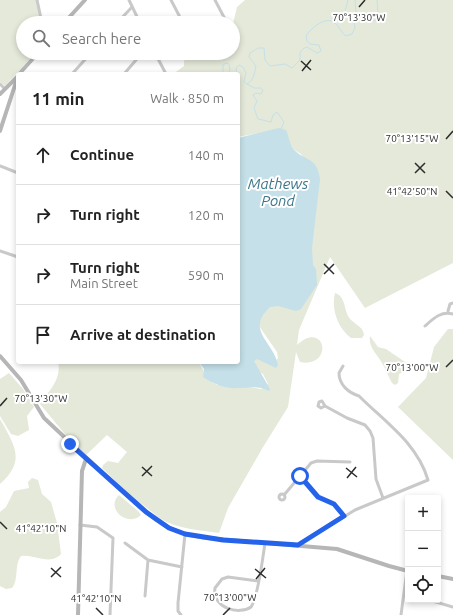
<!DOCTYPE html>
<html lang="en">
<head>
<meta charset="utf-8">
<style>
	body { margin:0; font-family:Ubuntu,sans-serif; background:#f2f2f2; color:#222 }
	.controls { position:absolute; right:12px; bottom:12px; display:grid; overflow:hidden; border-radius:4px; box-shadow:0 2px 6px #0003 }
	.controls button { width:36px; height:36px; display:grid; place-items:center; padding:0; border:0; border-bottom:1px solid #e0e0e0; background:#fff; color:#222; font:20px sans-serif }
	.stop { position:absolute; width:12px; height:12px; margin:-9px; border:3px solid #2563eb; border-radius:50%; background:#fff }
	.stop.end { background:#2563eb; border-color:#fff; box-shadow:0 1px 4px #0008 }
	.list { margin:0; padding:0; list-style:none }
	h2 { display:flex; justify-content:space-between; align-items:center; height:52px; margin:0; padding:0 16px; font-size:17px }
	h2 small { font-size:13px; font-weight:400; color:#767676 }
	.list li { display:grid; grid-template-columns:26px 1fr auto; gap:12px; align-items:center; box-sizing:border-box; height:60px; padding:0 16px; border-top:1px solid #e0e0e0 }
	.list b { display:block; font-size:15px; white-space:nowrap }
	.list p { margin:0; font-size:13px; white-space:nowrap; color:#767676 }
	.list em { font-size:13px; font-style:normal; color:#767676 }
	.icon { flex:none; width:22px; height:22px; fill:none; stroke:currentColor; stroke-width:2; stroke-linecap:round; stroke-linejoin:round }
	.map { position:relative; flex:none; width:453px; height:615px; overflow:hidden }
	.search { position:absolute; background:#fff; box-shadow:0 2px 6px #0003; left:16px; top:16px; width:224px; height:44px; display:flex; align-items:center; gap:10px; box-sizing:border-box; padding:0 14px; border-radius:22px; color:#767676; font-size:15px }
	.panel { position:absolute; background:#fff; box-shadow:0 2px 6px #0003; left:16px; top:72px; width:224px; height:292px; border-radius:4px }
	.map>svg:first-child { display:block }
	.green { fill:#e4e9d9 }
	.water { fill:#c5e0e9 }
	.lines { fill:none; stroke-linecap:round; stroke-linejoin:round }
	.stream { stroke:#c5e0e9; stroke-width:1 }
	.street { stroke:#c9c9c9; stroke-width:3 }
	.secondary { stroke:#b6b6b6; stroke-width:4 }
	.route { stroke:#2563eb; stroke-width:5 }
	.ticks { fill:none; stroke:#2c2c2c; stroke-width:1.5 }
	.labels { text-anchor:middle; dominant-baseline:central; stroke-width:4; stroke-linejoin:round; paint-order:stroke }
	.water-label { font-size:15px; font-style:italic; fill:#3d768a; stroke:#fff }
	.ticks-label { font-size:10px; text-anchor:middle; fill:#2c2c2c; stroke:#fff; stroke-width:4; stroke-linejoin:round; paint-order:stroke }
</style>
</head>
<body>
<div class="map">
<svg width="453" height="615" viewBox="0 0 453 615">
	<rect width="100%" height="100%" fill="#fff"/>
	<!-- green -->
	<path class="green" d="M0 0H36L41 23H23V53H35L5 86 0 82Z
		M245 0H453V263L365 308 330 257 299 330 297 345C299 343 302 341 305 339 328 329 330 368 300 362L296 352 288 407 263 447 228 508 219 533C201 530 177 529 161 519 152 513 145 505 136 501L102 468 103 465 108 461 118 463 127 452 107 435 84 457 40 404C49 391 62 379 58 362H199L208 380 217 385 227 383 261 389 268 384 263 374 245 364 258 357 266 362 274 363 278 358 277 352 257 323 312 243 309 167 301 154 289 147 279 129 238 137V74H173L184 66V61L191 53H233V24L237 7Z
		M335 293C345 296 344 308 348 316 353 325 363 325 364 335L362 338H351C338 328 331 310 335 293Z
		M448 329H453V460L398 407 426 378 434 347Z
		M370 336 378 347 386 349 408 364 407 370 399 374 398 383 395 385 392 383C388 376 386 369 382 363 377 354 368 347 370 336Z
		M9 373 23 389 34 407 27 416 29 430 18 436 11 434 0 416V379Z
		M0 419C15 446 26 461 0 484Z
		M32 478 38 480 42 494 51 502 57 523 61 554C50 566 34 554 21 556 14 565 19 580 12 588L6 589 0 586V512L6 507 14 491 29 488 28 482Z
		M119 495 139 512 141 515C127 528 105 508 119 495Z"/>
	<!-- water -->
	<path class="water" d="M279 128 286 130C289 136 289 144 294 150 307 162 317 157 320 179L312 248 313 265 316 269 317 285 301 309 296 311 278 306 270 307C245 331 273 340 278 365L276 368 257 359 254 361 270 389 269 391C258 385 250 388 238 388 226 389 213 384 203 377L204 369 199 362H238V138Z"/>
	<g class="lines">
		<!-- stream -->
		<path class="stream" d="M355 0 356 13 361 17 375 21 378 14 377 0
			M215 74H217
			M221 74 223 73V65L226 63 229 64 230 70 228 74
			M237 74 236 68 239 65 243 67 246 73 244 82 247 84C254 80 254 74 256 66L249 57 250 53 258 48H264L265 60 270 66 285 64 292 68 300 60C300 53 299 50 307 47L317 53 321 51 319 45 310 44 307 41 306 36C311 28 326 15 335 23 340 27 341 33 346 36L352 34 355 28 354 22 344 15 348 0
			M238 77V78
			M247 84 254 88H261L263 90 261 94 256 93 253 95 257 101 254 108 258 119 271 122 273 115 277 112 284 122 281 129"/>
		<!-- street -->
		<path class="street" d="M37 0 42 23
			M129 0 140 23
			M171 0 183 23
			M215 0 227 23
			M117 23 132 7
			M155 53 166 74
			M72 74 91 53
			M124 74 142 53
			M0 84 5 89
			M0 166 18 173
			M0 251 18 257
			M448 311 450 304 453 303
			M425 326C434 318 441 311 453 314
			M325 406 321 408 318 406 319 402 322 401 325 406 347 418 365 425 370 431 373 438 376 479 383 498
			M300 476 318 497 334 504 345 516
			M279 497a3 3 0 1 1 6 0a3 3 0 1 1-6 0Z
			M284 495 311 463 317 461 350 462
			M80 525 97 527 113 538 110 615
			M125 543 148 560 182 567
			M298 545 355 510 428 480C417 443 386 423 359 396 349 393 339 385 339 373L343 366
			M258 581 228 577 222 579 215 588C212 609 240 615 251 607 258 598 263 556 265 543
			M145 596 148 560
			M429 600 453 607
			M181 615 178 611V603L185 534
			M401 615 407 570"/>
		<!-- secondary -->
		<path class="secondary" d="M64 23 85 0
			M19 74 38 53
			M0 94 18 76
			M0 131 18 76
			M0 356 21 380 44 418 121 490 155 519 169 528 185 534 206 538 337 549 389 566 408 571
			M438 576 453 579
			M78 615 82 471 86 459"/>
	</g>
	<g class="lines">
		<!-- route -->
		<path class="route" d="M70 444 146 512 169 528 185 534 223 540 298 545 344 516 334 504 318 497 300 476"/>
	</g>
	<!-- ticks -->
	<path class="ticks" d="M359 7 365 0M301 61 311 70M302 71 311 60M446 139 453 131M415 163 425 173M415 173 425 163M446 191 453 198M324 264 334 274M324 274 334 264M446 367 453 360M0 406 7 398M142 467 152 476M346 468 357 477M142 476 152 466M347 478 356 467M0 522 7 529M51 568 61 577M255 569 266 578M51 577 61 567M256 579 265 568M96 608 103 615M223 615 230 608"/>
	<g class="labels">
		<!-- water labels -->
		<g class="water-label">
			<text x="278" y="183">Mathews<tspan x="278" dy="17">Pond</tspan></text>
		</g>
	</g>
	<g class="ticks-label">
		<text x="359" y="21">70°13'30"W</text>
		<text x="412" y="142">70°13'15"W</text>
		<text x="412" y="195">41°42'50"N</text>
		<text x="412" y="371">70°13'00"W</text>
		<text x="41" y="402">70°13'30"W</text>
		<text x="41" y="532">41°42'10"N</text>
		<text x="230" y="601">70°13'00"W</text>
		<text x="96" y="602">41°42'10"N</text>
	</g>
</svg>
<div class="controls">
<button>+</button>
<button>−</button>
<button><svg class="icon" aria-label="locate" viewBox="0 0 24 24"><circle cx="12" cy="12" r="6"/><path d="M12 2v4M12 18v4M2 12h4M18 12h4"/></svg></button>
</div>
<div class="stop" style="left:300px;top:476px"></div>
<div class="stop end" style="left:70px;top:444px"></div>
<div class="search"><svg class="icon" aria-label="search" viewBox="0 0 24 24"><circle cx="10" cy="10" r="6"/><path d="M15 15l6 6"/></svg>Search here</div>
<section class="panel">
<h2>11 min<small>Walk · 850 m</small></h2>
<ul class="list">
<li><svg class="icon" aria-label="ahead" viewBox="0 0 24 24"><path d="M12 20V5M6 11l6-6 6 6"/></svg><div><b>Continue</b></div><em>140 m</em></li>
<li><svg class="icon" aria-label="right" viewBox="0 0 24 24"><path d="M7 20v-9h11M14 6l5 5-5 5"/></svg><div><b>Turn right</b></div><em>120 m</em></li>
<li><svg class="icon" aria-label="right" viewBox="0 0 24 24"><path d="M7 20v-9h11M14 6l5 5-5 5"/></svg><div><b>Turn right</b><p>Main Street</p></div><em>590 m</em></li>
<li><svg class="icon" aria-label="arrive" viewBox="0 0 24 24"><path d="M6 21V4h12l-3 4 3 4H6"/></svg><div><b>Arrive at destination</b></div></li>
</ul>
</section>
</div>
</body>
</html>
